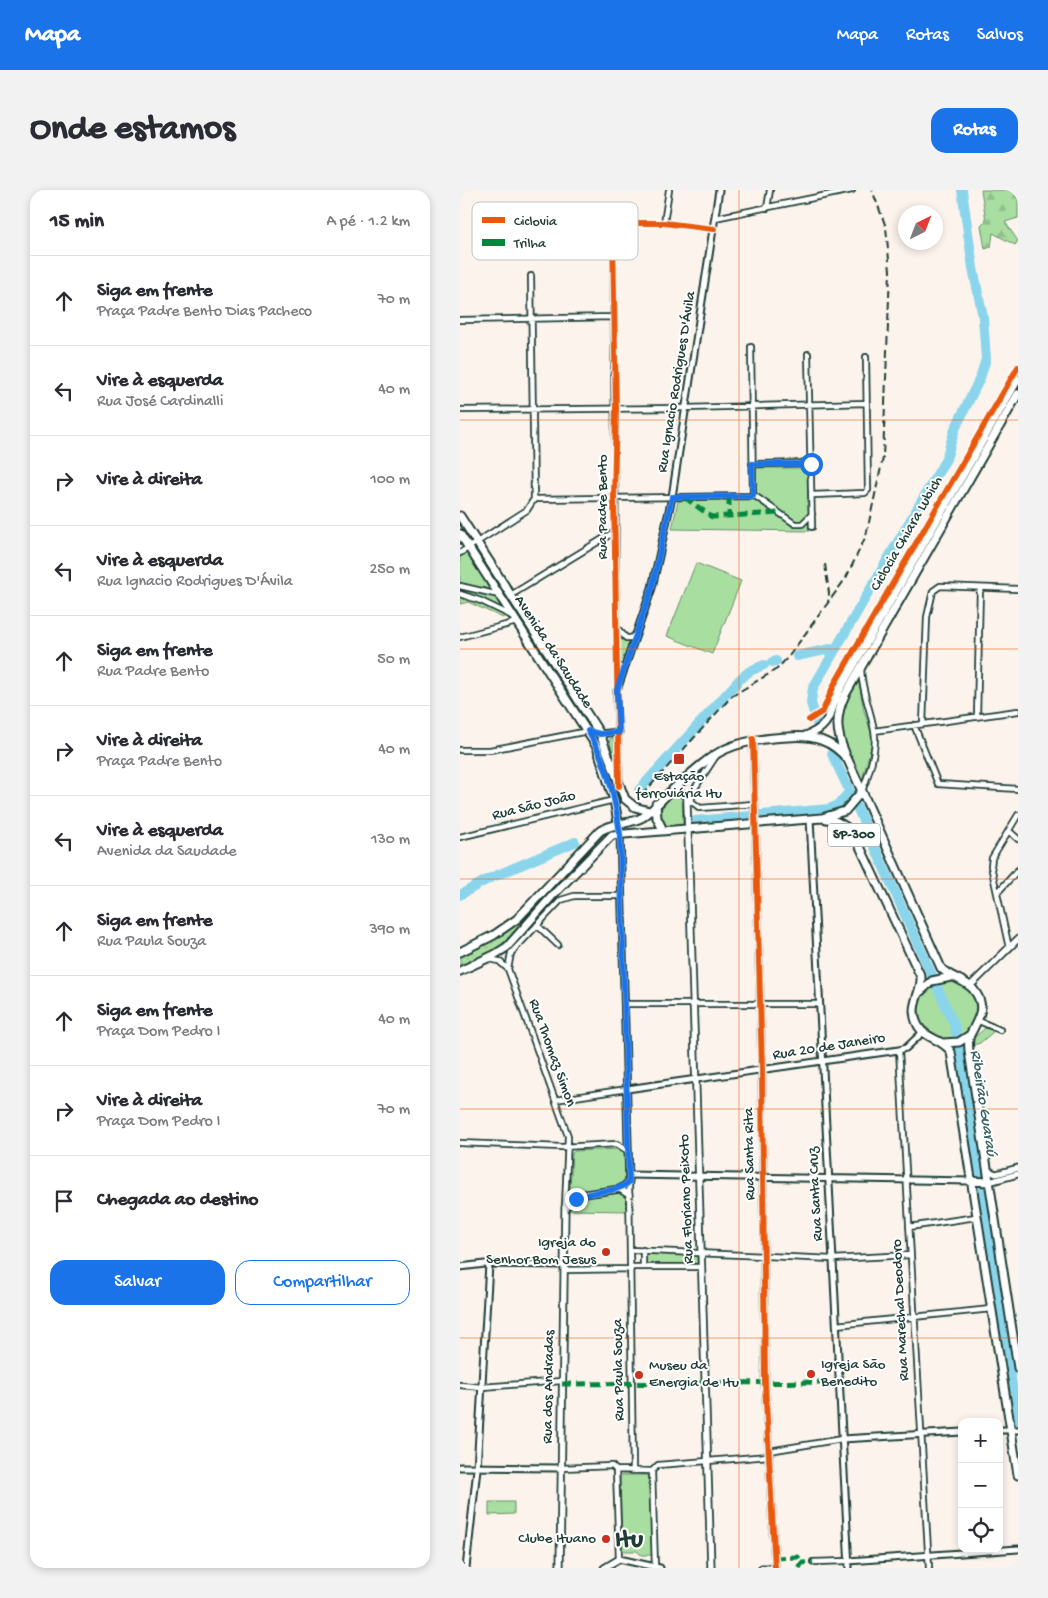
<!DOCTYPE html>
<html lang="pt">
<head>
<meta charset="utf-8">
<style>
	body { margin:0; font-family:"Gochi Hand",sans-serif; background:#f2f2f3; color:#2b2b33 }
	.controls { position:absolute; right:15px; bottom:15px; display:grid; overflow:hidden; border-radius:10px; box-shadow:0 2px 8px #0003 }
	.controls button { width:45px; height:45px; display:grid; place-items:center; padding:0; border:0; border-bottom:1px solid #e1e1e2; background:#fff; color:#2b2b33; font:25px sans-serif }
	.compass { position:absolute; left:438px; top:15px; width:45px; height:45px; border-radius:50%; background:#fff; box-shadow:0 2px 8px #0003; rotate:42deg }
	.stop { position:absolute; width:15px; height:15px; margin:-11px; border:4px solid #1a73e8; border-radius:50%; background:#fff }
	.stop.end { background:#1a73e8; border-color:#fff; box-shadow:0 1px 5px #0008 }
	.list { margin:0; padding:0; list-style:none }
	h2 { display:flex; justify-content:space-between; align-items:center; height:65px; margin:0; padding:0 20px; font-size:21px }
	h2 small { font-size:16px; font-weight:400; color:#7c7c81 }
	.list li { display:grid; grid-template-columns:32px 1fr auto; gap:15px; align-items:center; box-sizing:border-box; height:90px; padding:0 20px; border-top:1px solid #e1e1e2 }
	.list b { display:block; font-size:19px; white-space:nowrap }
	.list p { margin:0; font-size:16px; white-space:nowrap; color:#7c7c81 }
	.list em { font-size:16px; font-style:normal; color:#7c7c81 }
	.actions { display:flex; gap:10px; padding:15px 20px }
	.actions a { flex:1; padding:11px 0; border:1px solid #1a73e8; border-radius:15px; text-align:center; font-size:18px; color:#1a73e8 }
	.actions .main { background:#1a73e8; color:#fff }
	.icon { flex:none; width:28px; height:28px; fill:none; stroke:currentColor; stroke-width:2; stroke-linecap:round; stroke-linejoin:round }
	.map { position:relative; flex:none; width:558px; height:1378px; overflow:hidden; border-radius:15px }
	header { display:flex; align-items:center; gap:30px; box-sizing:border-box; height:70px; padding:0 25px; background:#1a73e8; color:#fff }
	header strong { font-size:24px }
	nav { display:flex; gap:28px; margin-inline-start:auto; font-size:18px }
	.intro { display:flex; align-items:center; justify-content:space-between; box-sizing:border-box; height:120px; padding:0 30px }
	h1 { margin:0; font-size:35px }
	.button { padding:12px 22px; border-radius:15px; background:#1a73e8; color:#fff; font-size:18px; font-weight:700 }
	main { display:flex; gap:30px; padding:0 30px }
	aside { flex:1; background:#fff; border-radius:15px; box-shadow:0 2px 8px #0003 }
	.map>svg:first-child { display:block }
	.grass { fill:url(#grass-dots); stroke:#648e6a }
	.forest { fill:url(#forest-firs); stroke:#648e6a }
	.park { fill:#a9dea1; stroke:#648e6a }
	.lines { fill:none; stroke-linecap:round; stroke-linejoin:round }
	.river { stroke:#8bd5ec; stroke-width:10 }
	.minor-casing { stroke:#1f3d34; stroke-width:8 }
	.tertiary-casing { stroke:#1f3d34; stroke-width:9 }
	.secondary-casing { stroke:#1f3d34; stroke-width:9 }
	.primary-casing { stroke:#1f3d34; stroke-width:11 }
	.minor { stroke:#fff; stroke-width:4.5 }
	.tertiary { stroke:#fff; stroke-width:5 }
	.secondary { stroke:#fff; stroke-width:5.5 }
	.primary { stroke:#fff; stroke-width:7 }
	.rail { stroke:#1f3d34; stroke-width:2; stroke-dasharray:8 4; stroke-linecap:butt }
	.quiet { stroke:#00873e; stroke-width:5; stroke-dasharray:10 5; stroke-linecap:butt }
	.cycleway-casing { stroke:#fff; stroke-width:9 }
	.cycleway { stroke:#e8590c; stroke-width:6 }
	.route { stroke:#1a73e8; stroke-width:6 }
	.grid { fill:none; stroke:#e8590c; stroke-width:1; stroke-opacity:0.55 }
	.poi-dot { fill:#c8321e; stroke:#fff; stroke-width:2 }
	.labels { text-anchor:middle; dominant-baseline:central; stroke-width:4; stroke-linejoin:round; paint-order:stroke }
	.shield { fill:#fff; stroke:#627771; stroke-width:1 }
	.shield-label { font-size:14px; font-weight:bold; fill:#1f3d34 }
	.street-label { font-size:15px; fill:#1f3d34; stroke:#fff }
	.poi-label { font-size:15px; fill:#1f3d34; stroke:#fff; text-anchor:end }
	.water-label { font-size:16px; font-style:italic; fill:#3a6362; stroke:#fff }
	.town-label { font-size:25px; font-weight:bold; fill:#1f3d34; stroke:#fff }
	.key { fill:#fff; stroke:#bcc5c2; stroke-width:1 }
	.key-label { font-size:14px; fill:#1f3d34 }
</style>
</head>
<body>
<header>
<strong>Mapa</strong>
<nav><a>Mapa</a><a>Rotas</a><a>Salvos</a></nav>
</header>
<div class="intro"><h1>Onde estamos</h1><a class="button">Rotas</a></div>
<main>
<aside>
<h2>15 min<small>A pé · 1.2 km</small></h2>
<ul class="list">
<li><svg class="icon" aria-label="ahead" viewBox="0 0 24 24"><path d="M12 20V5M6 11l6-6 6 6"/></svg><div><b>Siga em frente</b><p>Praça Padre Bento Dias Pacheco</p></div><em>70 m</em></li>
<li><svg class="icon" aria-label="left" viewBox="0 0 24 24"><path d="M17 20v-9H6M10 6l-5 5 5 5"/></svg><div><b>Vire à esquerda</b><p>Rua José Cardinalli</p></div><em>40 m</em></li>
<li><svg class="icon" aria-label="right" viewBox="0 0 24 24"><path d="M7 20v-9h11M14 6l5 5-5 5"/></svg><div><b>Vire à direita</b></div><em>100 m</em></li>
<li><svg class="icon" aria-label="left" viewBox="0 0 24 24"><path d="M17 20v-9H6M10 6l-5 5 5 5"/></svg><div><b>Vire à esquerda</b><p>Rua Ignacio Rodrigues D'Ávila</p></div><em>250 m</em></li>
<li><svg class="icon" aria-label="ahead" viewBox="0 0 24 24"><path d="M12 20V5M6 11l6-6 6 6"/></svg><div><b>Siga em frente</b><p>Rua Padre Bento</p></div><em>50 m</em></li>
<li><svg class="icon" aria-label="right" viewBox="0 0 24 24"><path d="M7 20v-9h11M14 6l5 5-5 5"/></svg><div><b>Vire à direita</b><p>Praça Padre Bento</p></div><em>40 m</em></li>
<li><svg class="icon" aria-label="left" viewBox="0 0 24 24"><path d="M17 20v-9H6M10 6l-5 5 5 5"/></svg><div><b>Vire à esquerda</b><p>Avenida da Saudade</p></div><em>130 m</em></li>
<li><svg class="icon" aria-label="ahead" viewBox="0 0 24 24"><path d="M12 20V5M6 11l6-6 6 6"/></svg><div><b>Siga em frente</b><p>Rua Paula Souza</p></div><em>390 m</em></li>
<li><svg class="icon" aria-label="ahead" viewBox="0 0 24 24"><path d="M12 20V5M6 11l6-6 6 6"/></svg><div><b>Siga em frente</b><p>Praça Dom Pedro I</p></div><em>40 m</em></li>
<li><svg class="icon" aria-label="right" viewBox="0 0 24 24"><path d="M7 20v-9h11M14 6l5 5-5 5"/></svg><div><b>Vire à direita</b><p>Praça Dom Pedro I</p></div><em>70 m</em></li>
<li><svg class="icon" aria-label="arrive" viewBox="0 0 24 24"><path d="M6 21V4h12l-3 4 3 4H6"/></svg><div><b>Chegada ao destino</b></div></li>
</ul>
<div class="actions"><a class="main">Salvar</a><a>Compartilhar</a></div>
</aside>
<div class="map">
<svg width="558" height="1378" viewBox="0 0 558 1378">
	<defs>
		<pattern id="grass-dots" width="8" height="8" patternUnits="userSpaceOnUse" patternTransform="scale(1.25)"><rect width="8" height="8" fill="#a9dea1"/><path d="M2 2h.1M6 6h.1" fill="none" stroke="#91bf8b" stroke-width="1.8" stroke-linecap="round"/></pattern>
		<pattern id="forest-firs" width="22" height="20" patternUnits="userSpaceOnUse" patternTransform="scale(1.25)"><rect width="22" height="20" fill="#a9dea1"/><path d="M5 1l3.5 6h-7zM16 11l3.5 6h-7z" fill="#91bf8b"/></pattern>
	</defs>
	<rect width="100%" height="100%" fill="#fcf4ec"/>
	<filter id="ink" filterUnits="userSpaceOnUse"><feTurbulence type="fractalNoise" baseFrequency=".02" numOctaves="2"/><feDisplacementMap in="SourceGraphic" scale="10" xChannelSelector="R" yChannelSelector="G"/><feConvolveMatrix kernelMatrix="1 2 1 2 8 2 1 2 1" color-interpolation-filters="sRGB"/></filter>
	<g filter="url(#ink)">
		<!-- grass -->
		<path class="grass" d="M156 636 157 640 141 648 45 752 30 763 0 776V765L35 749 53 737 138 646Z"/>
		<!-- forest -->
		<path class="forest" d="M521 0H558V28L545 32 558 51 555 55 533 43 531 57 525 59 521 35 526 30Z"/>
		<!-- park -->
		<path class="park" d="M299 278H343L347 284 349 341 212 339 218 311 295 309 296 280Z
			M6 364 10 366 45 420 43 428 8 412 0 414V367Z
			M236 373 281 391 252 464 207 446Z
			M158 449 171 451 160 478Z
			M398 488 404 521 411 542 412 554 401 594C381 547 371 536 398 488Z
			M156 546V571L149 550Z
			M215 604H220L222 607 223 635 204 637C198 618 201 617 215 604Z
			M459 820a29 29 0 1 1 58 0a29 29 0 1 1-58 0Z
			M525 838 532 840 533 842 520 853 513 855V849Z
			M160 959 164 962 165 989 159 995 160 1003 167 1007V1021L109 1020 112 963 115 961Z
			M186 1062 236 1064 238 1073 186 1075Z
			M162 1285H188L191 1288 192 1363 191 1365H181L177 1361H164L162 1359 160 1288Z
			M29 1312H54V1324L29 1325Z"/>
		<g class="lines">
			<!-- river -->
			<path class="river" d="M337 466 375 458
				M312 472 316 471
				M358 536 351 513 353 498 486 269 495 239 520 188 526 169 523 127 513 78 502 0
				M372 564 392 606
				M179 600 280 489 290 481 304 475
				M397 617 495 837 558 1232
				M235 631 369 619 378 615 390 601
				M0 705 28 689 115 652"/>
			<defs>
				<path id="minor" d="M307 18 310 0
					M255 28 392 0
					M204 33 209 0
					M121 60 153 61
					M0 130 154 127
					M291 157 293 306
					M348 164 352 337
					M0 220 226 218 407 213
					M292 274 351 273
					M352 305 405 303 408 300 406 167
					M74 309 295 306 335 334H342L352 324
					M0 363 67 320 74 309 71 86
					M0 396 39 405
					M0 404 21 411 52 426
					M51 405 154 342
					M157 438 166 448H171L176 444
					M0 447 57 432
					M401 478C401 502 413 524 415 547 415 566 409 584 402 601
					M157 496 153 42 158 35 163 33H204L254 39
					M517 527 520 398
					M463 534 467 427 473 401 480 396 558 399
					M454 535 478 594 558 599
					M414 541 558 521
					M0 560H30L128 541
					M227 608 240 618 294 614
					M231 612 233 601 256 566
					M549 641 558 649
					M0 647 154 610
					M537 703 558 680
					M77 735 98 755
					M549 758 531 676 532 668 558 625
					M29 769 39 771 48 779 108 946 105 1017
					M48 779 51 763 101 710 114 706H162
					M165 814H359
					M519 831 540 840
					M439 860 469 1378
					M95 910 167 899
					M0 953 102 957 157 954 168 961
					M169 992 173 1281
					M449 1037 516 1027
					M170 1060 372 1069 450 1065
					M183 1060V1077
					M171 1077H242
					M104 1080 171 1079
					M376 1135 531 1119
					M0 1195 22 1197 102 1191
					M309 1261 382 1249
					M101 1278 152 1276 156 1280 192 1281
					M156 1280 159 1369
					M192 1281 198 1275 309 1266
					M192 1281 195 1376
					M353 1372 388 1371"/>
				<path id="tertiary" d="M128 541 140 544 159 542
					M293 549 302 880 305 1193 315 1378
					M159 591 157 500 192 398 212 307 259 0
					M350 629 389 1378
					M167 899 439 860 446 858 463 842
					M527 980 536 984 558 978
					M169 985 510 991
					M529 992 558 984
					M0 1077 25 1074 104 1075
					M539 1240H558
					M382 1249 502 1242
					M0 1277 101 1278
					M388 1371 558 1359
					M6 1378 17 1279 29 1074
					M144 1378 159 1369 200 1378
					M302 1378H315"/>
				<path id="secondary" d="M214 598 227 607V613L251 1378
					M510 796 558 749
					M160 999 169 1005
					M100 1378 105 1017 125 1004 160 999 169 992 160 643"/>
				<path id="primary" d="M0 326 140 544 165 609 175 617 189 621
					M0 344 137 557 154 610 160 643
					M345 546C372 537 369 521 380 499L558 189
					M385 563C376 542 375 526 385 505L558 204
					M196 614 197 628 203 640
					M365 627 385 621 402 601
					M0 762 34 745 57 729 140 641C154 632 169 635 183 627 193 620 202 609 211 601 255 562 266 550 328 547 353 545 372 550 388 570L481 778C490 788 504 789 513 799 528 817 518 829 510 845 507 852 509 861 510 868L558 1178
					M0 781 34 765 47 757 93 705 152 645 362 628C376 630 387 635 395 646L461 787C462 799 454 809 454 821 456 851 481 845 491 862L558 1285
					M460 802 472 791 491 787
					M483 853 499 852 510 845
					M510 991 529 992"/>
			</defs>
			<!-- minor casing -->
			<use href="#minor" class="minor-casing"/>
			<!-- tertiary casing -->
			<use href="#tertiary" class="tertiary-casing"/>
			<!-- secondary casing -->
			<use href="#secondary" class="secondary-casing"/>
			<!-- primary casing -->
			<use href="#primary" class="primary-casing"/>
			<!-- minor -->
			<use href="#minor" class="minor"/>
			<!-- tertiary -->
			<use href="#tertiary" class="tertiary"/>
			<!-- secondary -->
			<use href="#secondary" class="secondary"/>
			<!-- primary -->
			<use href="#primary" class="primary"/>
			<!-- rail -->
			<path class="rail" d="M365 374 369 403 368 413
				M182 605 272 506 317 479 329 466 386 388 406 346 423 268 430 81 426 37 412 0"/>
			<!-- quiet -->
			<path class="quiet" d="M269 306V326
				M224 307 252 327 319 323
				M102 1194 379 1192
				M315 1368 338 1367 342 1373
				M339 1378 342 1373 353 1372"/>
			<defs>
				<path id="cycleway" d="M349 530 363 521 374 495 558 177
					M293 549 302 880 305 1193 315 1378
					M159 596 154 307 156 219 153 46 158 35 163 33H204L254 39"/>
			</defs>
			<!-- cycleway casing -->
			<use href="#cycleway" class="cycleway-casing"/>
			<!-- cycleway -->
			<use href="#cycleway" class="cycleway"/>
		</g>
	</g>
	<g class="lines" filter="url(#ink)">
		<!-- route -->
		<path class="route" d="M116 1009C134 998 154 1005 169 992L160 644C156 609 146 571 128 541L140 544 159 542 157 500 192 398 212 307 293 306 292 274H351"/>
	</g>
	<!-- grid -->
	<path class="grid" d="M279 0V1378M0 230H558M0 459H558M0 689H558M0 919H558M0 1148H558"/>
	<!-- markers -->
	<g class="poi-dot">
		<rect x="213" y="563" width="12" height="12" rx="2.5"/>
		<circle cx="146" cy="1062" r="5"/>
		<circle cx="351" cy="1184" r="5"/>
		<circle cx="179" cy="1185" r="5"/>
		<circle cx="146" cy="1349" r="5"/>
	</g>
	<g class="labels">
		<!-- shield labels -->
		<rect class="shield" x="368" y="633.5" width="52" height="23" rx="4"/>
		<g class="shield-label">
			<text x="394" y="645">SP-300</text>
		</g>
		<!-- street labels -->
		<g class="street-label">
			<text transform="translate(217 192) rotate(-81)">Rua Ignacio Rodrigues D'Ávila</text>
			<text transform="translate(143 317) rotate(-90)">Rua Padre Bento</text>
			<text transform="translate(447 344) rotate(-60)">Ciclocia Chiara Lubich</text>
			<text transform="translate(93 462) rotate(57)">Avenida da Saudade</text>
			<text transform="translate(74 616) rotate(-14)">Rua São João</text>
			<text transform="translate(369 857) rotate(-9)">Rua 20 de Janeiro</text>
			<text transform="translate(92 863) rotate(70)">Rua Thomaz Simon</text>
			<text transform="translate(290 964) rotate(-91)">Rua Santa Rita</text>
			<text transform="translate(356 1004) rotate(-93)">Rua Santa Cruz</text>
			<text transform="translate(227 1009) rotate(-92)">Rua Floriano Peixoto</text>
			<text transform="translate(441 1120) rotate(-93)">Rua Marechal Deodoro</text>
			<text transform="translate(159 1180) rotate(-91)">Rua Paula Souza</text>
			<text transform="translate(89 1197) rotate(-89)">Rua dos Andradas</text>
		</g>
		<!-- poi labels -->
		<g class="poi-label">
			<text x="219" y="587" text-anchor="middle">Estação<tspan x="219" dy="17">ferroviária Itu</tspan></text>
			<text x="136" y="1053">Igreja do<tspan x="136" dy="17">Senhor Bom Jesus</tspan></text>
			<text x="361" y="1175" text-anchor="start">Igreja São<tspan x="361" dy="17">Benedito</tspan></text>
			<text x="189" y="1176" text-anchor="start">Museu da<tspan x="189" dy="17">Energia de Itu</tspan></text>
			<text x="136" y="1349">Clube Ituano</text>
		</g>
		<!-- water labels -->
		<g class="water-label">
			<text transform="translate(522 913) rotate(81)">Ribeirão Guaraú</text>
		</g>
		<!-- town labels -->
		<g class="town-label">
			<text x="169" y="1351">Itu</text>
		</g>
	</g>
	<!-- legend -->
	<rect x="12" y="12" width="166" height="58" rx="8" class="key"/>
	<rect x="22" y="27" width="23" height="6" fill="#e8590c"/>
	<rect x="22" y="49" width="23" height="7" fill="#00873e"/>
	<g class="key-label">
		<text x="54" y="35">Ciclovia</text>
		<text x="54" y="57">Trilha</text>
	</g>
</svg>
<div class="controls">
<button>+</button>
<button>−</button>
<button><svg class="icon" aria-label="locate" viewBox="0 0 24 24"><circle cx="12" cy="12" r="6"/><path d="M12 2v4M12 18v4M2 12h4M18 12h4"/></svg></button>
</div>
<svg class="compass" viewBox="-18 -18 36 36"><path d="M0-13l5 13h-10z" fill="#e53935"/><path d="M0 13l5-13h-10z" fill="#7c7c81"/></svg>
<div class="stop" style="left:351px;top:274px"></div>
<div class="stop end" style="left:116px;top:1009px"></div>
</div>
</main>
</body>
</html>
